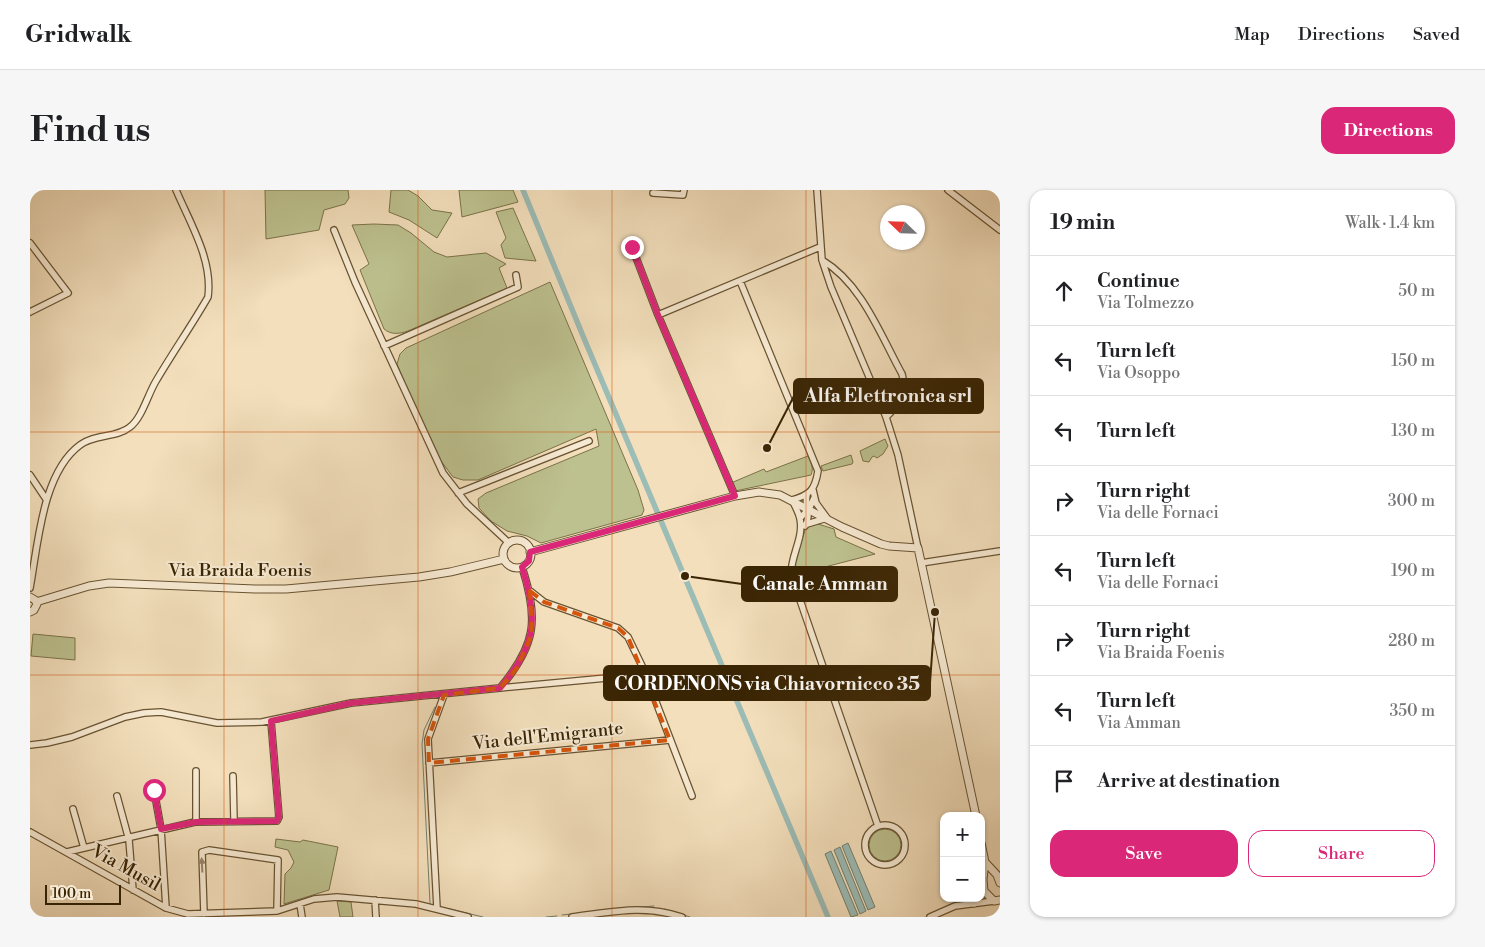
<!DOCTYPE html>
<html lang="en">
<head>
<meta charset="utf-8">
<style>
	body { margin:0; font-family:"Libre Bodoni",serif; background:#f6f6f6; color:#202124 }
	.controls { position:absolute; right:15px; bottom:15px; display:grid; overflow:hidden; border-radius:10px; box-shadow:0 1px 4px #0004 }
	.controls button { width:45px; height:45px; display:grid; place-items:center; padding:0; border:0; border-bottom:1px solid #e0e0e0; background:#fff; color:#202124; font:25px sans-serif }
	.compass { position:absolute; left:850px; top:15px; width:45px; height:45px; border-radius:50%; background:#fff; box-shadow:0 1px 4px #0004; rotate:293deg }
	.scale { position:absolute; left:15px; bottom:12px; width:76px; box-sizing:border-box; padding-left:5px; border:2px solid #392403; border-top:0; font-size:14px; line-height:18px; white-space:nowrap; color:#392403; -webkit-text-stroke:4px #f7ead3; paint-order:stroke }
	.stop { position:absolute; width:15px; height:15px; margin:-11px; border:4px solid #db2777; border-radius:50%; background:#fff }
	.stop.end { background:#db2777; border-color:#fff; box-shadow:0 1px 5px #0008 }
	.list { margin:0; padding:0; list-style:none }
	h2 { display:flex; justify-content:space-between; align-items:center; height:65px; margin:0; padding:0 20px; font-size:21px }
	h2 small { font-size:16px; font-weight:400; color:#757577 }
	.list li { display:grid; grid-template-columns:32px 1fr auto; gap:15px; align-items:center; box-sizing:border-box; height:70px; padding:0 20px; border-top:1px solid #e0e0e0 }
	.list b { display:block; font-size:19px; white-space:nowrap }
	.list p { margin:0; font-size:16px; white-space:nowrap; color:#757577 }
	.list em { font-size:16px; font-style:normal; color:#757577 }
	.actions { display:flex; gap:10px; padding:15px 20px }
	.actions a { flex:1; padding:11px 0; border:1px solid #db2777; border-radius:15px; text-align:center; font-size:18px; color:#db2777 }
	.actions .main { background:#db2777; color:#fff }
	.icon { flex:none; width:28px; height:28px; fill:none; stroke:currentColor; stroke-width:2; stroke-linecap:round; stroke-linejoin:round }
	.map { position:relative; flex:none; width:970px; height:727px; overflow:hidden; border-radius:15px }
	header { display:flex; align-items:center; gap:30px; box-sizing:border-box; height:70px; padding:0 25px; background:#fff; border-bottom:1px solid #e0e0e0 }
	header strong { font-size:24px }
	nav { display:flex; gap:28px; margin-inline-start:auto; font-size:18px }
	.intro { display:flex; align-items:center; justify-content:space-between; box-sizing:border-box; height:120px; padding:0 30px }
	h1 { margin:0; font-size:35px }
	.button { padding:12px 22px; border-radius:15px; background:#db2777; color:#fff; font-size:18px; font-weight:700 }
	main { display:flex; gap:30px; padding:0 30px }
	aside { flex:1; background:#fff; border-radius:15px; box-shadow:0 1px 4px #0004 }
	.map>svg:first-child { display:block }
	.green { fill:#bdc18f; stroke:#7b7249 }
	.water { fill:#9cbcb6; stroke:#747f6e }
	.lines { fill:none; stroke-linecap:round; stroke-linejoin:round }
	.stream { stroke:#747f6e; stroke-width:1 }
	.canal { stroke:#9cbcb6; stroke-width:5.5 }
	.minor-casing { stroke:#685331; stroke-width:8 }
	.tertiary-casing { stroke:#685331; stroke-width:9 }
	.minor { stroke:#f7ead3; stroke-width:5.5 }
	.tertiary { stroke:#f7ead3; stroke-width:7 }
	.oneway { fill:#98876b }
	.route { stroke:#db2777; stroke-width:6 }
	.marked { fill:none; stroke:#d6540b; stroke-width:4; stroke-dasharray:10 6; stroke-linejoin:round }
	.grid { fill:none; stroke:#d6540b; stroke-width:1; stroke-opacity:0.55 }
	.labels { text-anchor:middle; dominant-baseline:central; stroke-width:4; stroke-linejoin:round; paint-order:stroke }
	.street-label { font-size:18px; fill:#392403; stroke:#f7ead3 }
	.leader { fill:none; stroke:#392403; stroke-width:2 }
	.callout-dot { fill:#392403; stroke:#f7ead3; stroke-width:2 }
	.callout { fill:#392403; stroke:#392403; stroke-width:2 }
	.callout-label { font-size:19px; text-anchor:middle; font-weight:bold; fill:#fff }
</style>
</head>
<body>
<header>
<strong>Gridwalk</strong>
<nav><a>Map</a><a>Directions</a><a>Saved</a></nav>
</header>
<div class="intro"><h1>Find us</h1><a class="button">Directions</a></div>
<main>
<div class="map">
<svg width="970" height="727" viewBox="0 0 970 727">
	<rect width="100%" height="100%" fill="#f3dfbc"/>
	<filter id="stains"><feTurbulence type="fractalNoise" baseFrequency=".004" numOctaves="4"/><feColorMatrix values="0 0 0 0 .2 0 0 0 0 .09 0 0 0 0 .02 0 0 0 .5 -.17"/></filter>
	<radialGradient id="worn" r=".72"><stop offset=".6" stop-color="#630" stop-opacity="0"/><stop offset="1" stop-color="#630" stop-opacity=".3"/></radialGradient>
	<!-- green -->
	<path class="green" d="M235 0H318L319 8 315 14 294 20 289 40 236 49Z
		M361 0H378L388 6 402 20 422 23 407 48 379 30 359 22Z
		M429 0H483L488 12 432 27Z
		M483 18 506 71 475 68 471 55 476 48 466 22Z
		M344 34 368 35 381 43 404 62 417 67 456 63 476 74 469 78 477 98 378 141C369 144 361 145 354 139L330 80 339 74 322 35Z
		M520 92 608 300 614 320 612 325 511 353 497 346 477 341 461 331 449 318 448 309 456 303 569 256 566 239 448 290H433L423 287 402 259 367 174 370 164 376 158Z
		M855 249 858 256 853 264 847 268 844 266 842 267 839 272 833 271 830 261Z
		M821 265 823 272 822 274 793 281 791 276Z
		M778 266C781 272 784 278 781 285L705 301 701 293 734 279 736 282Z
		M788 334 804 339 806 347 845 364 764 385V376L775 340 780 336Z
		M3 444 45 448V470L1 466Z
		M839 655a16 16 0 1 1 32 0a16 16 0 1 1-32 0Z
		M246 649 270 652 273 650 308 657 299 700 254 714 255 684 261 678 264 672 258 660 245 657Z
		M307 711 321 712 323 727H310Z"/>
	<!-- water -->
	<path class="water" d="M818 653 845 717 838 720 812 656Z
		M810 657 836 721 830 724 804 660Z
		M801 661 828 725 821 727 795 664Z"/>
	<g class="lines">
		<!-- stream -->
		<path class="stream" d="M400 713 392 554 394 540 405 517
			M598 718 624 716
			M420 719 453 727
			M635 719 660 727
			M532 725 559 722
			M516 727 527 726"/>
		<!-- canal -->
		<path class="canal" d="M493 0 553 146 798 727"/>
		<defs>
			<path id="minor" d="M787 0 792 70 801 97 856 227 868 265 888 358
				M918 0 970 40
				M623 3 653 5 654 0
				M304 40 325 92 413 283 437 314 479 353
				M0 53 38 103 0 122
				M602 57 628 125
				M792 70C832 94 850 144 872 184 876 197 867 218 856 227
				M710 91 788 281C785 300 780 305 762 310 765 316 769 323 770 329 774 347 761 365 761 384L848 636
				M354 156 488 97 486 85
				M0 285 16 309
				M428 303 559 251
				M705 306 628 125 790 57
				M770 328 779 319 784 308
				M777 334 797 328 786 313 783 300
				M775 336C782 325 774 316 777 305
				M891 373 970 361
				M0 398C8 355 12 283 50 255 64 244 87 248 100 237 112 228 118 204 126 191 143 162 162 135 178 107 183 70 160 33 146 0
				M500 401 514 412 588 438 598 447 613 478 662 606
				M470 498 598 486 613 478
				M0 555 17 553 42 547 95 527 114 523 131 522 187 533 232 532 321 513 470 498C506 455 509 430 492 377
				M399 573 640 550
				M203 586 204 631
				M124 600 131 639 136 718
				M87 606 99 650 103 700
				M43 619 54 658
				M166 632V581
				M835 655a20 20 0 1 1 40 0a20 20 0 1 1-40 0Z
				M0 642 136 718 158 724 247 721 284 709 307 707 386 714 438 727
				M37 662 165 632 247 631 249 627 241 531
				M345 710 346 727
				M270 714 272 727
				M407 718 398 549 414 505
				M174 724 172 662 179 660 248 670 247 721
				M542 727C583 722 612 714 652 727
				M900 727 925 716 964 711"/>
			<path id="tertiary" d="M473 364a14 14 0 1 1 28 0a14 14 0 1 1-28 0Z
				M500 362 705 306 729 302 750 305 812 337 851 354 859 356 888 358 946 626
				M0 407 5 410 7 414 4 420 0 422
				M6 412 59 396 79 393 225 399H256L389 387 420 382 474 369
				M951 653 955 672 953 689 954 701 964 711 970 710
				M955 672 967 685 970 693
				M944 713 948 708"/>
		</defs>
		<!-- minor casing -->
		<use href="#minor" class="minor-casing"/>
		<!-- tertiary casing -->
		<use href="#tertiary" class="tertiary-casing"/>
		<!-- minor -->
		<use href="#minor" class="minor"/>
		<!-- tertiary -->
		<use href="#tertiary" class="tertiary"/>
	</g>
	<!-- one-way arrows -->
	<defs><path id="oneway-solid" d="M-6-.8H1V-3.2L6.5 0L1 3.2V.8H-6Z" transform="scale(1.25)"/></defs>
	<use class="oneway" href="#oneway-solid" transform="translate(172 675) rotate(-93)"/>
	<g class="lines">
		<!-- route -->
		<path class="route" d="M124 600 131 639 166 632 247 631 249 627 241 531 321 513 470 498C506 456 509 429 492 377L499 371 500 362 705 306 628 125 602 57"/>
	</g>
	<!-- marked area -->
	<path class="marked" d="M500 401 514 412 588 438 598 447 640 550 399 573 398 549 414 505 470 498 487 478 502 444Z"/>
	<!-- grid -->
	<path class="grid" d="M194 0V727M388 0V727M582 0V727M776 0V727M0 242H970M0 485H970"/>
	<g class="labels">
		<!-- street labels -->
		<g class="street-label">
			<text x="210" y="380">Via Braida Foenis</text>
			<text transform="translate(518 546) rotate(-6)">Via dell'Emigrante</text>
			<text transform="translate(96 678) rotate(29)">Via Musil</text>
		</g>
	</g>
	<!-- callouts -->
	<path class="leader" d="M737 258L764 206M655 386L712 394M905 422L900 493"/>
	<g class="callout-dot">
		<circle cx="737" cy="258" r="5"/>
		<circle cx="655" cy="386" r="5"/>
		<circle cx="905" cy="422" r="5"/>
	</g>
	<g class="callout">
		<rect x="764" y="189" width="189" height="34" rx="5"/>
		<rect x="712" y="377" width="155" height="34" rx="5"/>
		<rect x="574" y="476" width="326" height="34" rx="5"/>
	</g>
	<g class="callout-label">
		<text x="858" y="212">Alfa Elettronica srl</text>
		<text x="790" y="400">Canale Amman</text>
		<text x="737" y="500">CORDENONS via Chiavornicco 35</text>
	</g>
	<rect width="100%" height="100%" filter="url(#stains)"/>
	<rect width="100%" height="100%" fill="url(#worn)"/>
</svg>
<div class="controls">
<button>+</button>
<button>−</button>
</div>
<svg class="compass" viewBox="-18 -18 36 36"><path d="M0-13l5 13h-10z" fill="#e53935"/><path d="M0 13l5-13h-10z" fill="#757577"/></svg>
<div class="scale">100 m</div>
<div class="stop" style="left:124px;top:600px"></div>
<div class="stop end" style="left:602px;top:57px"></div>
</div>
<aside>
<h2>19 min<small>Walk · 1.4 km</small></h2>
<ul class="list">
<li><svg class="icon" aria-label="ahead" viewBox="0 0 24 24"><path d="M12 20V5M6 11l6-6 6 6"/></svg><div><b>Continue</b><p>Via Tolmezzo</p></div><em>50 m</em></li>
<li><svg class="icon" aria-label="left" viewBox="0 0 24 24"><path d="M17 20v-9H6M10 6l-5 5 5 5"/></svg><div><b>Turn left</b><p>Via Osoppo</p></div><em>150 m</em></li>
<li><svg class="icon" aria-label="left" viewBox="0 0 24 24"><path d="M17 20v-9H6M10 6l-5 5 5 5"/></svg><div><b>Turn left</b></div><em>130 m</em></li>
<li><svg class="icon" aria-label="right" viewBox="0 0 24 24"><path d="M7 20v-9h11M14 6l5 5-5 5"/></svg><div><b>Turn right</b><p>Via delle Fornaci</p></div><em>300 m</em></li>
<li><svg class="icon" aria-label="left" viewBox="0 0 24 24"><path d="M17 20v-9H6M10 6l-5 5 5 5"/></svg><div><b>Turn left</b><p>Via delle Fornaci</p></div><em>190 m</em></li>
<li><svg class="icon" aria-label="right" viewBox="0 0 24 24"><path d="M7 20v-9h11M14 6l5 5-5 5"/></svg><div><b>Turn right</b><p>Via Braida Foenis</p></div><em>280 m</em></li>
<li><svg class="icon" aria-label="left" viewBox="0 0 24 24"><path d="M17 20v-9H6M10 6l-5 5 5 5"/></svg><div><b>Turn left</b><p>Via Amman</p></div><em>350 m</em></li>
<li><svg class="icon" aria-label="arrive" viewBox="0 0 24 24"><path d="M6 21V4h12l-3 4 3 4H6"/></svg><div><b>Arrive at destination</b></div></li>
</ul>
<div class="actions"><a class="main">Save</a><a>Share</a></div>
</aside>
</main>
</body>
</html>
